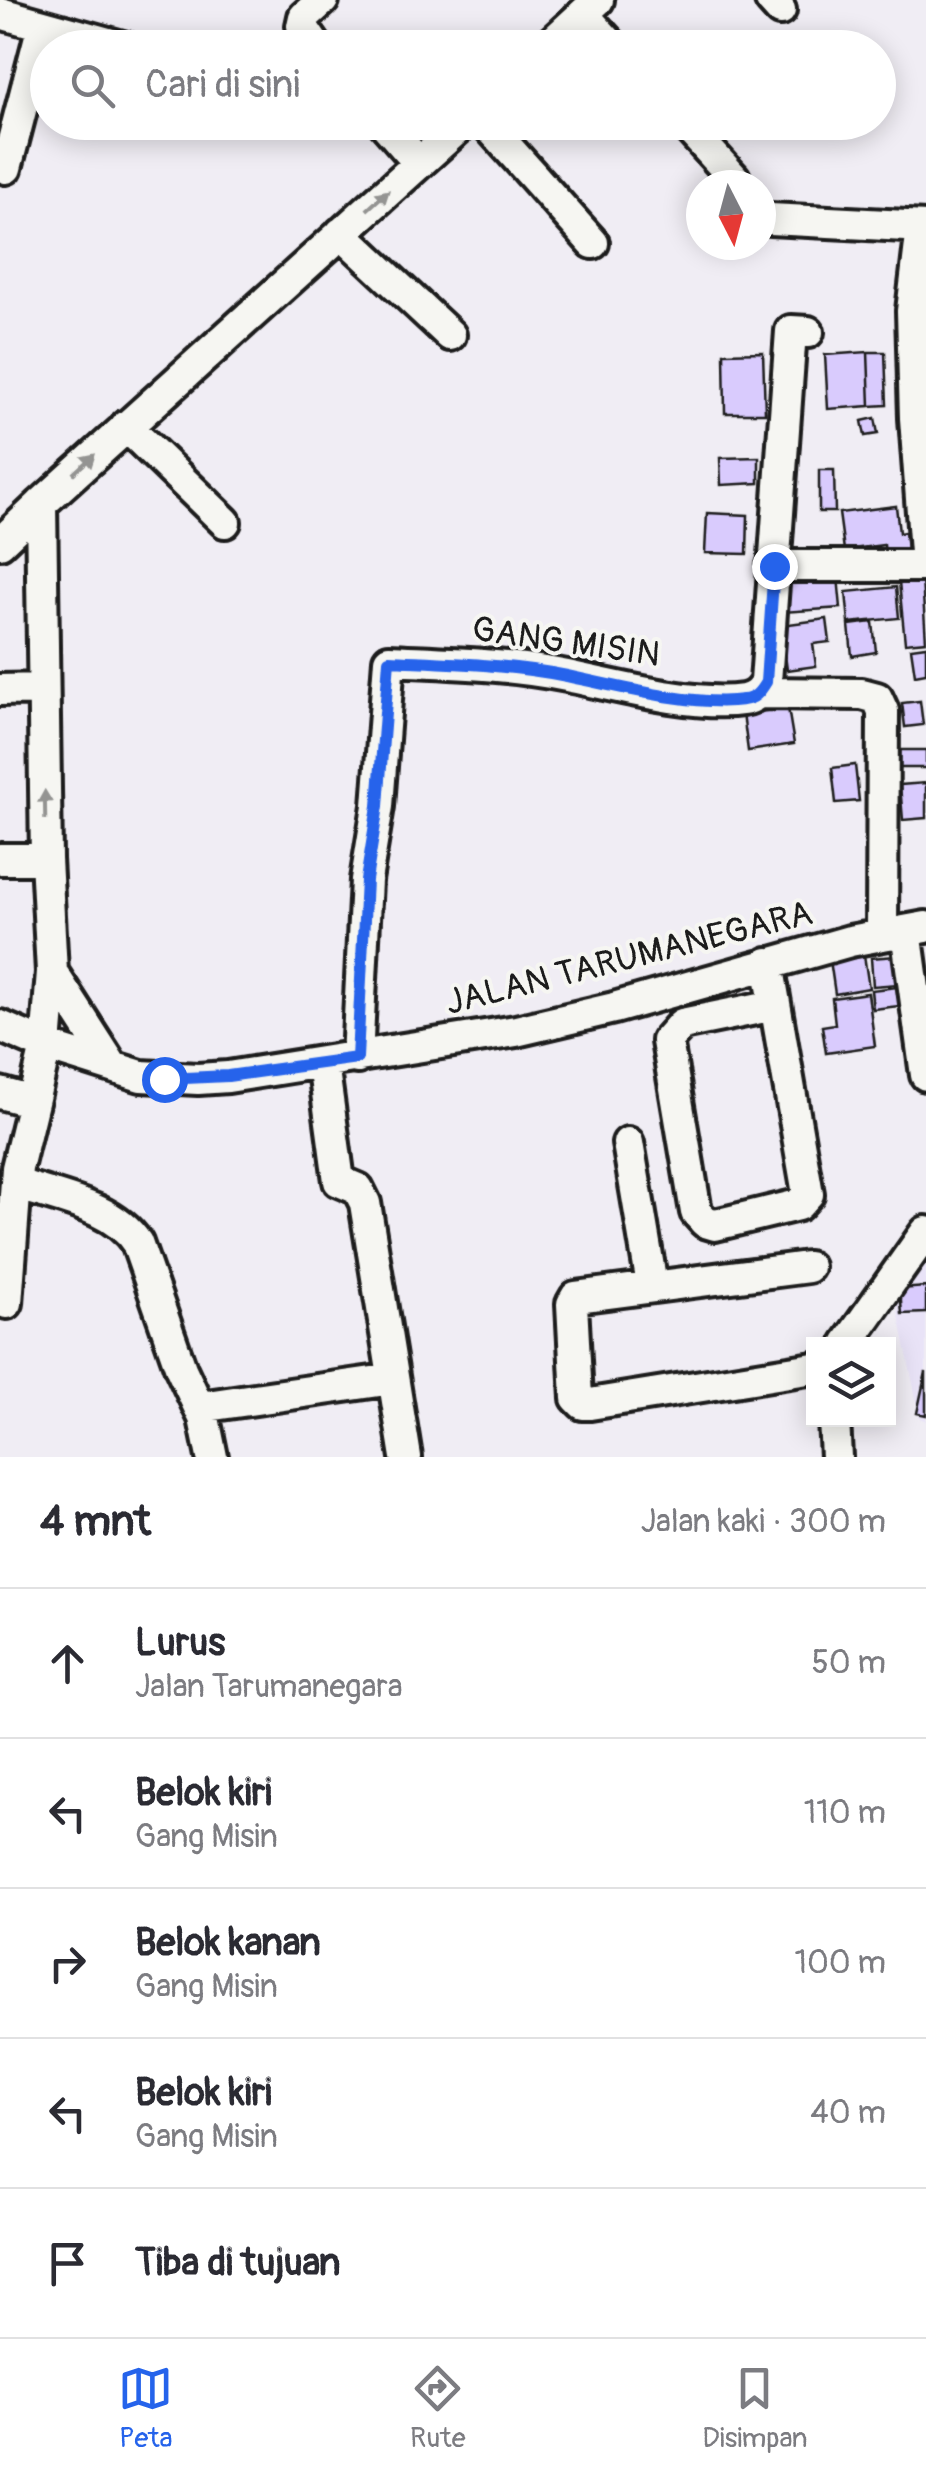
<!DOCTYPE html>
<html lang="id">
<head>
<meta charset="utf-8">
<style>
	body { margin:0; font-family:Pangolin,sans-serif; background:#f2f2f3; color:#2b2b33 }
	.controls { position:absolute; right:30px; bottom:30px; display:grid; overflow:hidden; border-radius:0px; box-shadow:0 5px 25px #0003 }
	.controls button { width:90px; height:90px; display:grid; place-items:center; padding:0; border:0; border-bottom:2px solid #e1e1e2; background:#fff; color:#2b2b33; font:50px sans-serif }
	.compass { position:absolute; left:686px; top:170px; width:90px; height:90px; border-radius:50%; background:#fff; box-shadow:0 5px 25px #0003; rotate:174deg }
	.stop { position:absolute; width:30px; height:30px; margin:-22px; border:8px solid #2563eb; border-radius:50%; background:#fff }
	.stop.end { background:#2563eb; border-color:#fff; box-shadow:0 2px 10px #0008 }
	.list { margin:0; padding:0; list-style:none }
	h2 { display:flex; justify-content:space-between; align-items:center; height:130px; margin:0; padding:0 40px; font-size:42px }
	h2 small { font-size:32px; font-weight:400; color:#7c7c81 }
	.list li { display:grid; grid-template-columns:65px 1fr auto; gap:30px; align-items:center; box-sizing:border-box; height:150px; padding:0 40px; border-top:2px solid #e1e1e2 }
	.list b { display:block; font-size:38px; white-space:nowrap }
	.list p { margin:0; font-size:32px; white-space:nowrap; color:#7c7c81 }
	.list em { font-size:32px; font-style:normal; color:#7c7c81 }
	.icon { flex:none; width:55px; height:55px; fill:none; stroke:currentColor; stroke-width:2; stroke-linecap:round; stroke-linejoin:round }
	.map { position:relative; flex:none; width:926px; height:1457px; overflow:hidden }
	.search { position:absolute; background:#fff; box-shadow:0 5px 25px #0003; left:30px; right:30px; top:30px; height:110px; display:flex; align-items:center; gap:25px; box-sizing:border-box; padding:0 35px; border-radius:55px; color:#7c7c81; font-size:38px }
	.sheet { height:880px; background:#fff }
	nav { display:flex; justify-content:space-around; align-items:center; box-sizing:border-box; height:140px; border-top:2px solid #e1e1e2; background:#fff; font-size:28px; color:#7c7c81 }
	nav a { display:grid; justify-items:center; gap:5px }
	nav .on { color:#2563eb }
	.map>svg:first-child { display:block }
	.built { fill:#e9e3f7 }
	.building { fill:#d9cbfd; stroke:#1c1c1c; stroke-width:2.5 }
	.lines { fill:none; stroke-linecap:round; stroke-linejoin:round }
	.minor-casing { stroke:#1c1c1c; stroke-width:38 }
	.minor { stroke:#f6f6f2; stroke-width:30 }
	.oneway { fill:#949492 }
	.route { stroke:#2563eb; stroke-width:12 }
	.labels { text-anchor:middle; dominant-baseline:central; stroke-width:8; stroke-linejoin:round; paint-order:stroke }
	.street-label { font-size:35px; fill:#1c1c1c; stroke:#f6f6f2 }
</style>
</head>
<body>
<div class="map">
<svg width="926" height="1457" viewBox="0 0 926 1457">
	<rect width="100%" height="100%" fill="#f0edf4"/>
	<filter id="ink" filterUnits="userSpaceOnUse"><feTurbulence type="fractalNoise" baseFrequency=".01" numOctaves="2"/><feDisplacementMap in="SourceGraphic" scale="20" xChannelSelector="R" yChannelSelector="G"/><feConvolveMatrix kernelMatrix="1 2 1 2 8 2 1 2 1" color-interpolation-filters="sRGB"/></filter>
	<g filter="url(#ink)">
		<!-- built -->
		<path class="built" d="M926 1254V1421L920 1418 887 1257Z"/>
		<!-- building -->
		<path class="building" d="M763 352 765 413H725L724 353Z
			M868 352 870 406 828 409 825 355Z
			M868 352H885L887 405 870 406Z
			M875 418 878 434 865 436 862 421Z
			M759 457V483L721 485 720 458Z
			M819 470H834L835 512H819Z
			M896 506 899 533 905 532 908 559 886 562 884 545 844 550 839 513Z
			M707 513 748 515 747 554 705 553Z
			M838 577 841 608 783 612 780 581Z
			M922 580 926 641 905 643 899 582Z
			M896 587 899 618 849 623 846 592Z
			M827 619 830 642 813 644 816 666 787 670 781 625Z
			M873 622 876 652 852 656 849 625Z
			M926 646V673L915 675 911 648Z
			M920 701 923 725 905 727 902 703Z
			M788 708 794 744 748 751 743 714Z
			M900 750H926V768H900Z
			M855 765 859 801 836 803 832 768Z
			M926 783V818L903 820 900 785Z
			M864 955 869 988 835 994 830 960Z
			M896 956 899 984 873 986 871 958Z
			M906 986 908 1005 873 1009 871 990Z
			M868 993 875 1046 826 1053 822 1026 835 1024 832 998Z
			M926 1287V1313L902 1314 900 1289Z
			M926 1372V1415L917 1413Z"/>
		<g class="lines">
			<defs>
				<path id="minor" d="M771 0 780 10
					M0 13 126 48
					M583 14 614 48
					M317 48 302 26 304 17 323 0
					M546 48 598 0
					M383 122 419 163
					M485 122 593 243
					M683 122 734 178
					M6 168 43 25
					M770 219 926 227
					M922 227 912 311 915 418 926 566
					M341 233 450 335
					M126 426 225 522
					M0 543 41 504
					M773 566H926
					M0 690 43 689
					M760 693 862 694 877 698 883 711 882 934
					M0 859H46
					M906 931 926 1075
					M768 963 808 1194 798 1205 715 1225 705 1222 696 1212 667 1041 682 1024 775 1005
					M52 972 111 1064
					M0 1026 46 1046 141 1076 198 1079 228 1077 516 1031 614 1008 850 941 926 927
					M357 1058 366 880 378 806 389 660C449 663 508 664 567 676 615 686 695 707 743 700 755 698 760 692 766 682L791 331 808 332
					M323 1063 339 1181 358 1189 365 1203 406 1457
					M0 1093 33 1102 17 1168 7 1303
					M33 1102 46 1046 52 972 46 859 41 504 465 122
					M628 1143 652 1285
					M17 1184C57 1198 113 1206 137 1243L181 1369 204 1418 212 1457
					M808 1267 576 1297 572 1304 577 1398 583 1404H590L814 1368
					M847 1344 926 1232
					M200 1407 393 1379
					M834 1420 836 1457"/>
			</defs>
			<!-- minor casing -->
			<use href="#minor" class="minor-casing"/>
			<!-- minor -->
			<use href="#minor" class="minor"/>
		</g>
		<!-- one-way arrows -->
		<defs><path id="oneway-solid" d="M-6-.8H1V-3.2L6.5 0L1 3.2V.8H-6Z" transform="scale(2.5)"/></defs>
		<g class="oneway">
			<use href="#oneway-solid" transform="translate(378 200) rotate(-42)"/>
			<use href="#oneway-solid" transform="translate(84 464) rotate(-42)"/>
			<use href="#oneway-solid" transform="translate(45 805) rotate(-91)"/>
		</g>
	</g>
	<g class="lines" filter="url(#ink)">
		<!-- route -->
		<path class="route" d="M164 1079 228 1076 357 1058 366 880 378 806 389 660C449 663 508 664 567 676 615 686 695 707 743 700 755 699 760 692 766 682L774 566"/>
	</g>
	<g class="labels">
		<!-- street labels -->
		<g class="street-label">
			<text transform="translate(566 642) rotate(8)">GANG MISIN</text>
			<text transform="translate(629 958) rotate(-14)">JALAN TARUMANEGARA</text>
		</g>
	</g>
</svg>
<div class="controls">
<button><svg class="icon" aria-label="layers" viewBox="0 0 24 24"><path d="M12 4l9 5-9 5-9-5zM3 14l9 5 9-5"/></svg></button>
</div>
<svg class="compass" viewBox="-18 -18 36 36"><path d="M0-13l5 13h-10z" fill="#e53935"/><path d="M0 13l5-13h-10z" fill="#7c7c81"/></svg>
<div class="stop" style="left:164px;top:1079px"></div>
<div class="stop end" style="left:774px;top:566px"></div>
<div class="search"><svg class="icon" aria-label="search" viewBox="0 0 24 24"><circle cx="10" cy="10" r="6"/><path d="M15 15l6 6"/></svg>Cari di sini</div>
</div>
<section class="sheet">
<h2>4 mnt<small>Jalan kaki · 300 m</small></h2>
<ul class="list">
<li><svg class="icon" aria-label="ahead" viewBox="0 0 24 24"><path d="M12 20V5M6 11l6-6 6 6"/></svg><div><b>Lurus</b><p>Jalan Tarumanegara</p></div><em>50 m</em></li>
<li><svg class="icon" aria-label="left" viewBox="0 0 24 24"><path d="M17 20v-9H6M10 6l-5 5 5 5"/></svg><div><b>Belok kiri</b><p>Gang Misin</p></div><em>110 m</em></li>
<li><svg class="icon" aria-label="right" viewBox="0 0 24 24"><path d="M7 20v-9h11M14 6l5 5-5 5"/></svg><div><b>Belok kanan</b><p>Gang Misin</p></div><em>100 m</em></li>
<li><svg class="icon" aria-label="left" viewBox="0 0 24 24"><path d="M17 20v-9H6M10 6l-5 5 5 5"/></svg><div><b>Belok kiri</b><p>Gang Misin</p></div><em>40 m</em></li>
<li><svg class="icon" aria-label="arrive" viewBox="0 0 24 24"><path d="M6 21V4h12l-3 4 3 4H6"/></svg><div><b>Tiba di tujuan</b></div></li>
</ul>
</section>
<nav>
<a class="on"><svg class="icon" aria-label="map" viewBox="0 0 24 24"><path d="M3 6l6-2 6 2 6-2v14l-6 2-6-2-6 2zM9 4v14M15 6v14"/></svg>Peta</a>
<a><svg class="icon" aria-label="directions" viewBox="0 0 24 24"><path d="M12 3l9 9-9 9-9-9zM9 14v-3h6M13 9l2 2-2 2"/></svg>Rute</a>
<a><svg class="icon" aria-label="saved" viewBox="0 0 24 24"><path d="M7 4h10v16l-5-4-5 4z"/></svg>Disimpan</a>
</nav>
</body>
</html>
